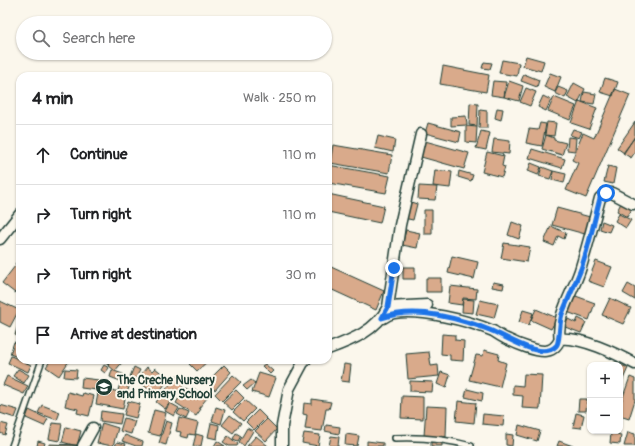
<!DOCTYPE html>
<html lang="en">
<head>
<meta charset="utf-8">
<style>
	body { margin:0; font-family:Pangolin,sans-serif; background:#f2f2f2; color:#202124 }
	.controls { position:absolute; right:12px; bottom:12px; display:grid; overflow:hidden; border-radius:8px; box-shadow:0 1px 3px #0004 }
	.controls button { width:36px; height:36px; display:grid; place-items:center; padding:0; border:0; border-bottom:1px solid #e0e0e0; background:#fff; color:#202124; font:20px sans-serif }
	.stop { position:absolute; width:12px; height:12px; margin:-9px; border:3px solid #1a73e8; border-radius:50%; background:#fff }
	.stop.end { background:#1a73e8; border-color:#fff; box-shadow:0 1px 4px #0008 }
	.list { margin:0; padding:0; list-style:none }
	h2 { display:flex; justify-content:space-between; align-items:center; height:52px; margin:0; padding:0 16px; font-size:17px }
	h2 small { font-size:13px; font-weight:400; color:#757577 }
	.list li { display:grid; grid-template-columns:26px 1fr auto; gap:12px; align-items:center; box-sizing:border-box; height:60px; padding:0 16px; border-top:1px solid #e0e0e0 }
	.list b { display:block; font-size:15px; white-space:nowrap }
	.list em { font-size:13px; font-style:normal; color:#757577 }
	.icon { flex:none; width:22px; height:22px; fill:none; stroke:currentColor; stroke-width:2; stroke-linecap:round; stroke-linejoin:round }
	.map { position:relative; flex:none; width:635px; height:446px; overflow:hidden }
	.search { position:absolute; background:#fff; box-shadow:0 1px 3px #0004; left:16px; top:16px; width:316px; height:44px; display:flex; align-items:center; gap:10px; box-sizing:border-box; padding:0 14px; border-radius:22px; color:#757577; font-size:15px }
	.panel { position:absolute; background:#fff; box-shadow:0 1px 3px #0004; left:16px; top:72px; width:316px; height:292px; border-radius:12px }
	.map>svg:first-child { display:block }
	.building { fill:#d9aa8b; stroke:#1f3d34 }
	.lines { fill:none; stroke-linecap:round; stroke-linejoin:round }
	.service-casing { stroke:#1f3d34; stroke-width:8 }
	.minor-casing { stroke:#1f3d34; stroke-width:13 }
	.service { stroke:#fbf7ec; stroke-width:5 }
	.minor { stroke:#fbf7ec; stroke-width:10 }
	.route { stroke:#1a73e8; stroke-width:5 }
	.labels { text-anchor:middle; dominant-baseline:central; stroke-width:4; stroke-linejoin:round; paint-order:stroke }
	.poi-label { font-size:12px; font-weight:bold; fill:#1f3d34; stroke:#fbf7ec; text-anchor:start }
</style>
</head>
<body>
<div class="map">
<svg width="635" height="446" viewBox="0 0 635 446">
	<rect width="100%" height="100%" fill="#fbf7ec"/>
	<filter id="ink" filterUnits="userSpaceOnUse"><feTurbulence type="fractalNoise" baseFrequency=".025" numOctaves="2"/><feDisplacementMap in="SourceGraphic" scale="8" xChannelSelector="R" yChannelSelector="G"/><feConvolveMatrix kernelMatrix="1 2 1 2 8 2 1 2 1" color-interpolation-filters="sRGB"/></filter>
	<g filter="url(#ink)">
		<!-- building -->
		<path class="building" d="M526 56 544 61 541 71 523 66Z
			M502 60 519 63 517 76 499 73Z
			M484 62 492 63 490 69 482 68Z
			M443 66 489 75 486 92 440 84Z
			M550 73 561 77 555 92 544 87Z
			M524 74 539 80 537 87 521 81Z
			M605 78 618 82 613 96 600 92Z
			M493 81 506 82 504 97 491 95Z
			M509 81 523 86 519 101 504 97Z
			M574 83 585 89 578 103 567 97Z
			M558 87 568 91 565 98 555 93Z
			M526 88 536 92 530 106 520 102Z
			M615 89 630 95 586 198 566 190 578 163 572 160 583 133 594 138Z
			M584 92 596 94 594 104 582 102Z
			M543 96 551 100 546 111 538 107Z
			M554 97 576 106 570 120 548 111Z
			M579 101 597 108 589 129 571 123Z
			M470 103 478 104 477 126 469 125Z
			M497 108 503 109 501 120 495 118Z
			M480 110 487 111V128H479Z
			M466 116 467 125 451 126V117Z
			M547 122 556 123 554 136 545 135Z
			M635 122V136L624 153 617 148Z
			M428 123 461 132 459 142 425 133Z
			M540 123 546 124 542 146 526 143 529 129 538 130Z
			M466 126 477 127 476 143 466 142Z
			M573 129 582 132 579 138 570 135Z
			M481 131 490 133 486 150 476 148Z
			M546 135 554 138V140L566 143 562 155 542 149Z
			M378 136 395 140 393 152 375 148Z
			M568 137 576 138 575 151 567 150Z
			M635 137V152L631 158 623 153Z
			M494 139 510 141 509 154 492 152Z
			M425 141 469 153 464 169 421 157Z
			M333 145 392 155 389 173 330 163Z
			M532 149 565 159 562 168 529 158Z
			M487 152 504 156 502 166 505 167 502 177 482 172Z
			M531 163 541 167 538 175 528 171Z
			M328 165 390 176 386 193 328 183Z
			M608 166 616 168 613 184 604 182Z
			M542 167 553 171 550 179 539 176Z
			M435 170 452 172 450 188 433 186Z
			M459 171 473 175 471 181 458 177Z
			M553 171 566 174 564 183 552 180Z
			M419 186 437 187 435 200 418 199Z
			M328 194 384 206 380 223 328 212Z
			M623 199 634 206 627 217 617 211Z
			M408 201 417 204 413 220 403 218Z
			M557 208 590 217 585 234 552 225Z
			M424 210H432V234H424Z
			M619 214 631 220 626 228 615 221Z
			M602 221 612 225 609 232 600 229Z
			M512 222 523 226 519 239 508 235Z
			M551 226 566 233 564 239 558 236 554 246 544 242Z
			M406 230 420 233 417 248 402 245Z
			M504 243 530 247 527 262 501 258Z
			M452 256 478 262 474 279 448 273Z
			M20 258V268L15 264Z
			M596 261 612 267 604 287 588 281Z
			M15 266 20 269V286L15 293 2 283Z
			M331 267 384 291 376 310 328 288V274Z
			M403 267H415V279H403Z
			M426 278H441V292H426Z
			M493 282 504 284 503 289 492 287Z
			M628 284 635 288V300L623 293Z
			M450 286 477 289 476 299 463 298 462 305 448 303Z
			M328 294 331 295 328 309Z
			M573 295 595 303 589 320 567 312Z
			M610 298 631 308 623 324 602 315Z
			M463 299 474 300 473 313 462 312Z
			M480 300 498 304 494 318 476 314Z
			M0 301 19 310 10 327 0 322Z
			M536 309 557 318 551 329 531 320Z
			M523 310 533 313 529 325 519 322Z
			M578 318 586 322 581 333 565 327 568 319 576 323Z
			M19 322H20V337L15 335Z
			M442 334 455 335V340L464 341 463 361 450 360V355L441 354Z
			M14 342 20 344V358L10 354Z
			M484 350 499 354 498 360 506 363 500 387 469 380 476 355 483 356Z
			M429 352 431 366 438 365 439 376 408 379 406 354Z
			M11 356 31 365 28 372 8 363Z
			M51 360H67L69 361 59 376 46 367Z
			M102 360H111L108 365Z
			M112 360H124L115 371 108 365Z
			M194 360H209L197 371 190 364Z
			M615 362 628 368 620 386V365H613Z
			M265 364 273 371 270 374 262 366Z
			M344 364 351 365 349 382 341 381Z
			M104 365 109 368 105 373 101 370Z
			M224 365 231 372 215 390 207 382Z
			M134 367 140 370 132 386 127 384Z
			M147 367 152 371 155 368 169 379 156 396 142 384 143 383 138 378Z
			M18 369 29 375 24 383 13 376Z
			M65 369 77 370 76 378 64 377Z
			M112 370 125 375 123 382 110 377Z
			M441 372 450 375 446 388 437 384Z
			M259 373 276 378 269 397 252 392Z
			M524 374 542 375 540 409 522 408 523 396 513 395V385L523 386Z
			M177 375 186 382 165 409 156 402Z
			M233 375 241 382 222 401 215 394Z
			M7 376 28 386 24 394 3 385Z
			M630 377 635 379V400L629 419 620 416V405Z
			M82 378 99 380 97 390 81 388Z
			M251 380 255 383 247 390 243 386Z
			M410 381 433 382 432 392 410 391Z
			M120 384 129 387 127 393 118 390Z
			M99 388 126 393 123 409 96 404Z
			M185 388 191 391 193 388 207 398 199 408 201 409 196 416 176 403Z
			M467 389 483 393 482 401 465 397Z
			M236 390 244 398 232 410 223 402Z
			M68 392 82 396 83 393 94 396 89 416 77 413 78 409 65 406Z
			M402 396 423 397V419L401 418Z
			M312 399 331 402 329 409H326L322 431 305 429 307 415 303 414 304 403 312 404Z
			M579 399H587L586 411H578Z
			M245 400 255 409 243 421 233 412Z
			M128 401 140 404 136 418 124 415Z
			M458 401 476 403 474 423 456 421Z
			M170 403 179 408 174 416 165 411Z
			M0 405 18 410 15 418 0 413Z
			M42 405 60 412 57 420 38 413Z
			M426 406 447 407 446 437 424 436Z
			M216 407 225 410 221 424 212 421Z
			M180 409 189 413 186 419 177 414Z
			M29 410 48 419 44 426 26 418Z
			M154 410 166 413 160 436 148 433Z
			M258 410 266 418 254 430 246 422Z
			M101 411 122 414 120 424 100 421Z
			M576 413 584 415 581 428 573 427Z
			M483 414 504 416 503 426 482 424Z
			M230 415 241 423 233 433 222 425Z
			M124 418 135 421 131 434 120 431Z
			M179 418 198 423 195 435 189 434 188 438 180 436 181 432 176 431Z
			M267 419 277 429 266 441 255 431Z
			M166 421 172 423 166 445 159 443Z
			M0 423 8 425 5 435 0 433Z
			M52 423 62 424 59 441 49 439Z
			M102 423 118 428 113 446 97 443Z
			M211 423 219 425 217 439 208 437Z
			M326 425 340 427 339 434 325 431Z
			M519 425 540 431 537 441 517 435Z
			M66 427 81 431 77 446 62 442Z
			M247 428 253 431 244 446 239 442Z
			M628 432 635 434V446H624Z
			M236 433 241 436 238 441 233 439Z
			M304 433 320 435 318 446 302 443Z
			M611 433 621 435 620 444 610 443Z
			M196 434 203 436 201 446H193Z
			M346 434 359 436 357 446 345 445Z
			M506 434 513 435 512 446 506 445Z
			M125 435 143 442 142 446H136L122 441Z
			M228 436 238 444 237 446H229L223 442Z
			M256 436 268 446H247Z
			M331 436 339 437 338 446H329Z
			M38 441 45 443 44 446H37Z
			M217 441 225 446H214Z
			M367 441 383 443V446H367Z
			M431 441H442V446H431Z
			M559 441 573 446H557Z
			M117 442 126 444 125 446H115Z
			M49 444 78 445V446H49Z"/>
		<g class="lines">
			<defs>
				<path id="service" d="M395 438C421 437 446 439 471 446
					M12 446 42 360"/>
				<path id="minor" d="M0 239 20 214
					M388 307 427 305
					M383 318C386 316 390 314 394 313 421 309 467 320 493 331 498 334 503 338 509 340 517 344 535 351 544 351 552 351 557 346 560 339 580 336 617 354 635 364
					M560 339C555 316 575 289 581 267 588 244 594 221 600 198L606 193H612L633 204
					M328 349C352 340 376 331 388 307L400 225 421 134
					M83 446 93 428
					M282 446V426L289 389 303 363 306 360"/>
			</defs>
			<!-- service casing -->
			<use href="#service" class="service-casing"/>
			<!-- minor casing -->
			<use href="#minor" class="minor-casing"/>
			<!-- service -->
			<use href="#service" class="service"/>
			<!-- minor -->
			<use href="#minor" class="minor"/>
		</g>
	</g>
	<g class="lines" filter="url(#ink)">
		<!-- route -->
		<path class="route" d="M394 268 388 307 382 318C409 308 440 314 466 322 475 324 484 328 492 331 507 337 542 361 556 346 560 343 559 322 562 314 568 299 575 284 581 269 589 246 594 222 600 198L606 193"/>
	</g>
	<!-- icons -->
	<defs>
		<symbol id="school-disc" viewBox="-11 -11 22 22"><circle r="9.5" fill="#1f3d34" stroke="#fbf7ec"/><path d="M0-5L7-2L0 1L-7-2ZM-4 1L0 2.5L4 1V4Q0 6-4 4Z" fill="#fff"/></symbol>
	</defs>
	<g fill-rule="evenodd">
		<use href="#school-disc" x="94" y="377" width="20" height="20"/>
	</g>
	<g class="labels">
		<!-- poi labels -->
		<g class="poi-label">
			<text x="117" y="380">The Creche Nursery<tspan x="117" dy="14">and Primary School</tspan></text>
		</g>
	</g>
</svg>
<div class="controls">
<button>+</button>
<button>−</button>
</div>
<div class="stop" style="left:606px;top:193px"></div>
<div class="stop end" style="left:394px;top:268px"></div>
<div class="search"><svg class="icon" aria-label="search" viewBox="0 0 24 24"><circle cx="10" cy="10" r="6"/><path d="M15 15l6 6"/></svg>Search here</div>
<section class="panel">
<h2>4 min<small>Walk · 250 m</small></h2>
<ul class="list">
<li><svg class="icon" aria-label="ahead" viewBox="0 0 24 24"><path d="M12 20V5M6 11l6-6 6 6"/></svg><div><b>Continue</b></div><em>110 m</em></li>
<li><svg class="icon" aria-label="right" viewBox="0 0 24 24"><path d="M7 20v-9h11M14 6l5 5-5 5"/></svg><div><b>Turn right</b></div><em>110 m</em></li>
<li><svg class="icon" aria-label="right" viewBox="0 0 24 24"><path d="M7 20v-9h11M14 6l5 5-5 5"/></svg><div><b>Turn right</b></div><em>30 m</em></li>
<li><svg class="icon" aria-label="arrive" viewBox="0 0 24 24"><path d="M6 21V4h12l-3 4 3 4H6"/></svg><div><b>Arrive at destination</b></div></li>
</ul>
</section>
</div>
</body>
</html>
